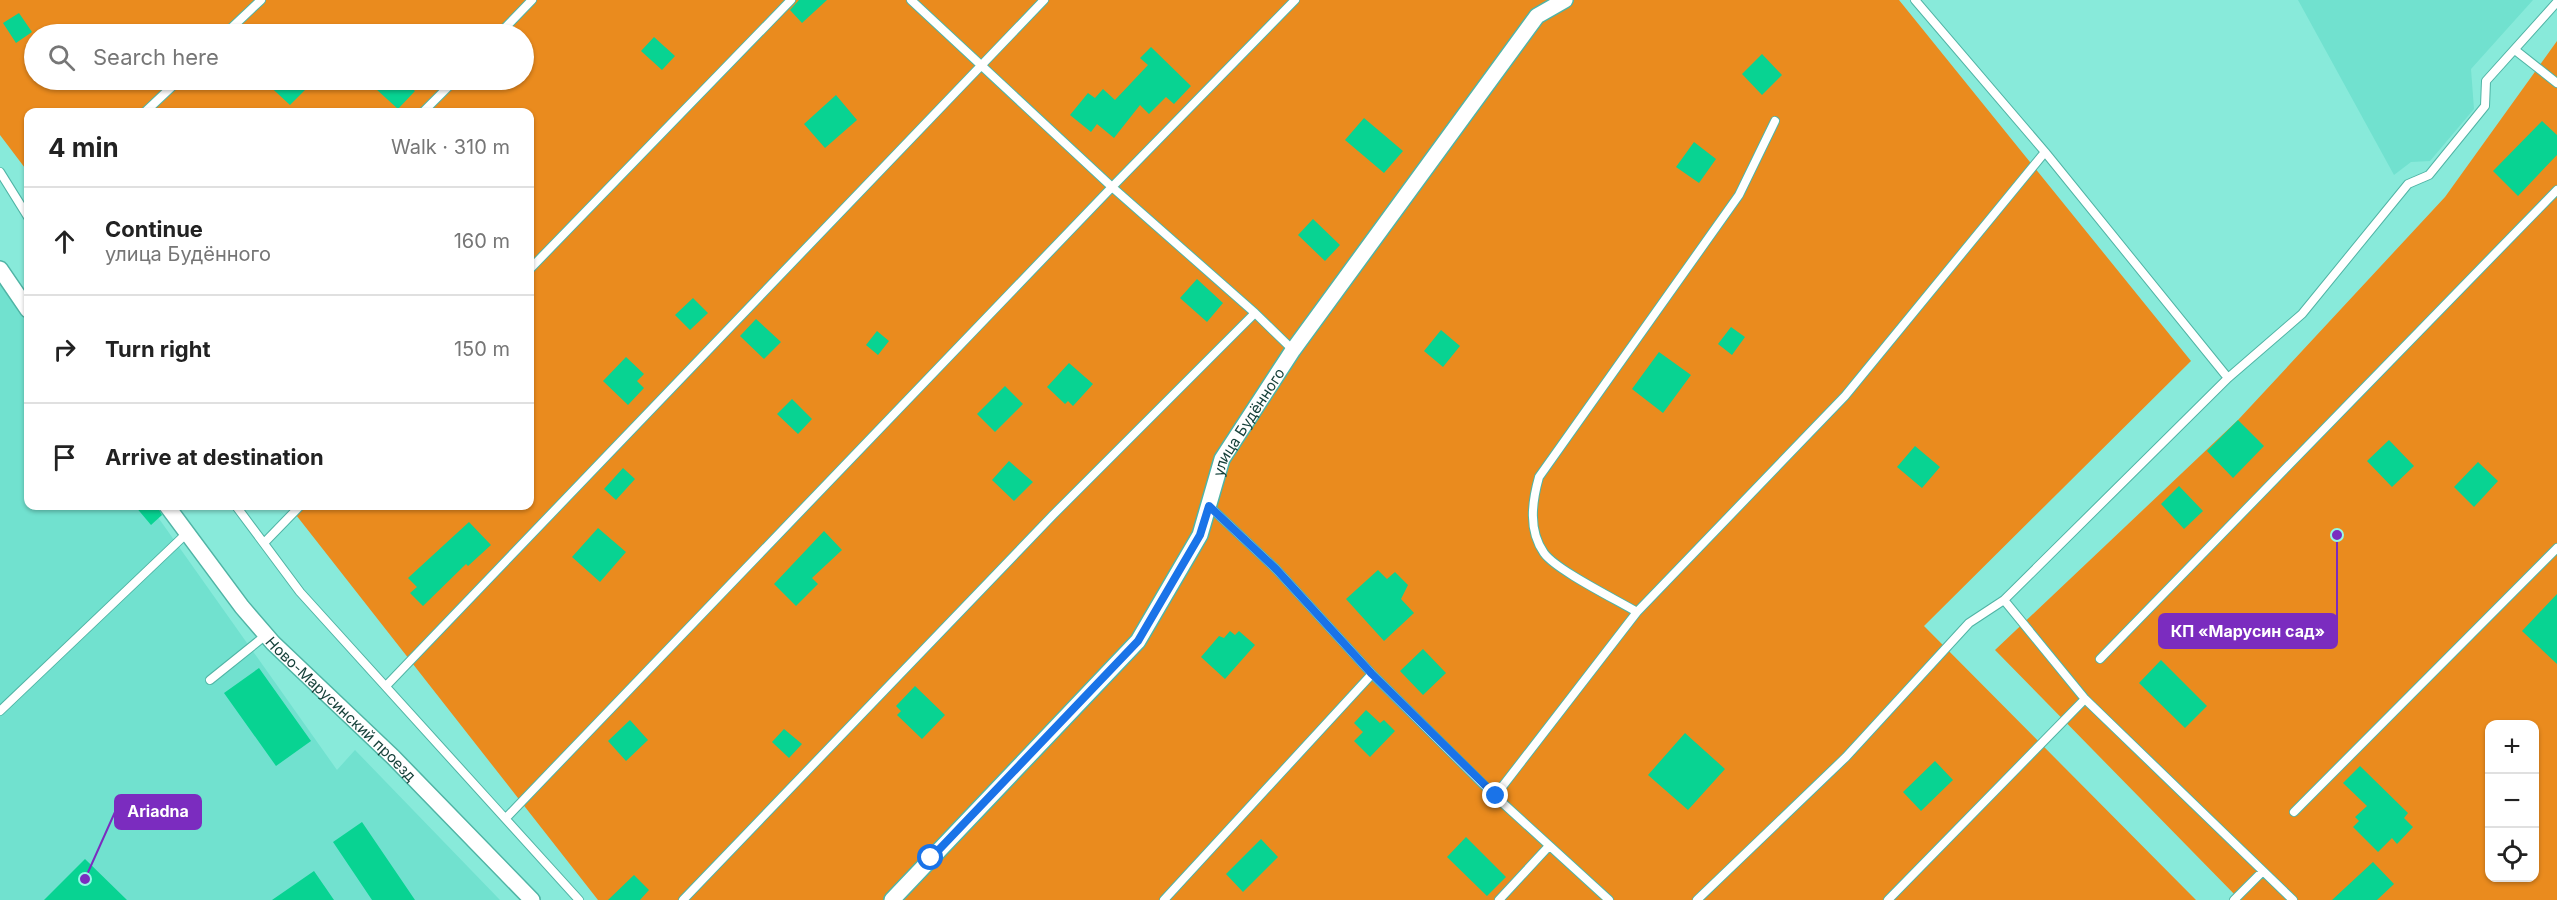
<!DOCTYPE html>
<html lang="en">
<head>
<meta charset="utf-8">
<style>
	body { margin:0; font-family:Inter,sans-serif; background:#f2f2f2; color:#222 }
	.controls { position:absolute; right:18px; bottom:18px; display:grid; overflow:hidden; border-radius:12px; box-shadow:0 2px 4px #0004 }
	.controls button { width:54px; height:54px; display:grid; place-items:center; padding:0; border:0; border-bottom:2px solid #e0e0e0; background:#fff; color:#222; font:30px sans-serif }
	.stop { position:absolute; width:18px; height:18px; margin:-14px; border:4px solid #1a73e8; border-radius:50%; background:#fff }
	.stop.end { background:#1a73e8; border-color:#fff; box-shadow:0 2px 6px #0008 }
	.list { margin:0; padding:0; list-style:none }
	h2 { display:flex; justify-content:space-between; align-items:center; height:78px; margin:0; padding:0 24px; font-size:26px }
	h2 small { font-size:20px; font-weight:400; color:#767676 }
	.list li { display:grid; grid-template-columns:39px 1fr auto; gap:18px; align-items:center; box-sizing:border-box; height:108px; padding:0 24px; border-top:2px solid #e0e0e0 }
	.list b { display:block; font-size:22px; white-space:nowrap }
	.list p { margin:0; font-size:20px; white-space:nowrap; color:#767676 }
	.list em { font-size:20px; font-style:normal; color:#767676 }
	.icon { flex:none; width:33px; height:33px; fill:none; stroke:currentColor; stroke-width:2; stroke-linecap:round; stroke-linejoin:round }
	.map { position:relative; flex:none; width:2557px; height:900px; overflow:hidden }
	.search { position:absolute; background:#fff; box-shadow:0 2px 4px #0004; left:24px; top:24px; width:510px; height:66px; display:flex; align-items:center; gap:15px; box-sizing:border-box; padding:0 21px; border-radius:33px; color:#767676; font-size:22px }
	.panel { position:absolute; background:#fff; box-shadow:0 2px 4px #0004; left:24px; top:108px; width:510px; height:402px; border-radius:12px }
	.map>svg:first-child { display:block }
	.built { fill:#71e1cf }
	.green { fill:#ea8b1e; fill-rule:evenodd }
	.building { fill:#08d392 }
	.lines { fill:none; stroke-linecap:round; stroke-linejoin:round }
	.lane-casing { stroke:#50b4a5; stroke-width:10 }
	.street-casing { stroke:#50b4a5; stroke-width:18 }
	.lane { stroke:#fff; stroke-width:8 }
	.street { stroke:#fff; stroke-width:15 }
	.route { stroke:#1a73e8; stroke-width:8 }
	.labels { text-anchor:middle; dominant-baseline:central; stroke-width:5; stroke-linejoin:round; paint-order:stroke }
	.street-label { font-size:15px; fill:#143f38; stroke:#95f8e7 }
	.leader { fill:none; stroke:#7b2cbf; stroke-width:2 }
	.callout-dot { fill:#7b2cbf; stroke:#95f8e7; stroke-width:2 }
	.callout { fill:#7b2cbf; stroke:#7b2cbf; stroke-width:2 }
	.callout-label { font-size:16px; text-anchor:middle; font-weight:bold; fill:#fff }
</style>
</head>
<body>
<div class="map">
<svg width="2557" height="900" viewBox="0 0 2557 900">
	<rect width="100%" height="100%" fill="#88eada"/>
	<!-- built -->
	<path class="built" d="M2298 0H2533L2471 69 2474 109 2430 161 2411 162 2394 175Z
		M0 283 28 323V506H150L337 770 355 750 500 900H0Z"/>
	<!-- green -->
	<path class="green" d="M0 0H1899L2191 361 1924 626 2196 900H598L289 506H530V112H28V172L0 135ZM34 34H524V80H34Z
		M2557 41V900H2240L1995 650 2238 420 2445 197ZM2490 724H2534V878H2490Z"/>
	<!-- building -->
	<path class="building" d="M799 0H827L802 23 790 10Z
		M19 13 32 32 16 43 3 23Z
		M654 37 675 56 662 70 641 51Z
		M1151 47 1191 86 1174 104 1166 97 1149 114 1140 105 1114 138 1097 124 1091 132 1070 115 1088 93 1095 98 1103 89 1115 100 1148 65 1140 58Z
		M1762 54 1782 75 1762 95 1742 74Z
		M263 80H315L290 105Z
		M384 80H403L415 91 398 109 376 89Z
		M836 95 857 120 825 148 804 124Z
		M1364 118 1403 151 1384 173 1345 140Z
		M2542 121 2557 135V155L2518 196 2493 171Z
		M1694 142 1716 159 1699 183 1676 167Z
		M1313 219 1340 245 1325 261 1298 235Z
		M1197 279 1223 303 1207 322 1180 298Z
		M693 298 708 313 690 330 675 315Z
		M756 319 781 342 764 359 740 336Z
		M1731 327 1745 337 1732 355 1718 344Z
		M1441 330 1460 346 1443 367 1424 351Z
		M877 331 889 341 878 355 866 345Z
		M1659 352 1691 375 1663 413 1632 389Z
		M626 357 644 374 637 381 644 388 628 405 603 381Z
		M1069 363 1093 384 1073 406 1068 401 1065 404 1047 387Z
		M1005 386 1023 404 995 432 977 414Z
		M792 399 812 419 798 434 777 414Z
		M2238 420 2264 446 2233 478 2207 451Z
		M2389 440 2414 466 2392 487 2367 461Z
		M1915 446 1940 467 1922 488 1897 467Z
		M1009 461 1033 482 1014 501 992 480Z
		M2478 462 2498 481 2474 507 2454 487Z
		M623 468 635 479 616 500 604 489Z
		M2179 486 2203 511 2184 529 2161 504Z
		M135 506H157L162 515 151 525Z
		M469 522 491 545 468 566 466 564 423 606 410 593 417 587 408 578Z
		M598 528 626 552 600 582 572 557Z
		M824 531 842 550 812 578 818 584 796 606 774 584Z
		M1378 570 1387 579 1395 572 1408 585 1401 599 1414 613 1384 641 1346 599Z
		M2557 594V664L2522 631Z
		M1230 631 1235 635 1239 631 1255 645 1225 679 1201 657 1219 636 1224 638Z
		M1423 649 1446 673 1423 695 1400 671Z
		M2161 660 2207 706 2185 728 2139 683Z
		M259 668 311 741 276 766 224 693Z
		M915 686 945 715 922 739 897 715 901 711 896 706Z
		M1366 710 1380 723 1384 720 1395 731 1370 757 1354 741 1363 732 1354 723Z
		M630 720 648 740 626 761 608 741Z
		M784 729 802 744 789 758 772 742Z
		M1685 733 1725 769 1688 810 1648 775Z
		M1935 761 1953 780 1921 811 1903 792Z
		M2360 766 2408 813 2404 818 2413 827 2397 844 2392 838 2378 852 2353 827 2359 821 2355 817 2367 806 2343 783Z
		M362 822 415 900H372L333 842Z
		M1466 837 1506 877 1487 896 1447 857Z
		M1261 839 1278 857 1243 892 1226 874Z
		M85 859 127 900H44Z
		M2373 862 2394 884 2377 900H2332Z
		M314 871 334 900H272Z
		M634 875 649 890 640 900H608Z"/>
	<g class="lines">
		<defs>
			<path id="lane" d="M911 0 1112 187 1255 313 1293 350
				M1915 0 2045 152 2228 378
				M225 34 261 0
				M499 34 532 0
				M2515 50 2557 83
				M145 112 179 80
				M423 112 455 80
				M0 172 28 217
				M530 269 791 0
				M236 506 300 592 579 900
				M1209 506 1276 569 1372 674 1495 796 1609 900
				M265 542 300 506
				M2004 600 2085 699 2293 900
				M1637 612C1617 600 1556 570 1544 553 1528 530 1532 502 1539 477L1739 195 1775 121
				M2100 659 2557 190
				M210 680 266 635
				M386 686 1044 0
				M0 711 187 533
				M1495 796 1637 612 1845 396 2045 152
				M2294 812 2557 548
				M506 818 1112 187 1295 0
				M683 900 1053 515 1255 313
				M1164 900 1372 674
				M1499 900 1549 846
				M1697 900 1846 757 1969 623 2004 600 2228 378 2302 314 2408 184 2429 175 2485 106 2486 81 2557 2
				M1888 900 2085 699
				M2234 900 2263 871"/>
			<g id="street">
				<path d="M0 269 28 310"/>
				<path id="s1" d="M167 506 242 607 273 643 393 757 532 900"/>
				<path id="s2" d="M892 900 1138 641 1200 535 1222 459 1293 350 1537 16 1565 0"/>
			</g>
		</defs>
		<!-- lane casing -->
		<use href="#lane" class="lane-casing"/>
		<!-- street casing -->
		<use href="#street" class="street-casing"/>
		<!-- lane -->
		<use href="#lane" class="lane"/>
		<!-- street -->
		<use href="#street" class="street"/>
	</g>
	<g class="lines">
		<!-- route -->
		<path class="route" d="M931 858 1138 641 1200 535 1209 506 1276 569 1372 674 1496 796"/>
	</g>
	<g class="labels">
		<!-- street labels -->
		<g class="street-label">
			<text stroke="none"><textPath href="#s2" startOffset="604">улица Будённого</textPath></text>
			<text stroke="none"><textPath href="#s1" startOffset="268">Ново-Марусинский проезд</textPath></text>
		</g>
	</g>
	<!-- callouts -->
	<path class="leader" d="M2337 535L2337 631M85 879L115 812"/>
	<g class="callout-dot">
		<circle cx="2337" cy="535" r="6"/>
		<circle cx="85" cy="879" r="6"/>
	</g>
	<g class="callout">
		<rect x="2159" y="614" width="178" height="34" rx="6"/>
		<rect x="115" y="795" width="86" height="34" rx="6"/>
	</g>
	<g class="callout-label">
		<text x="2248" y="637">КП «Марусин сад»</text>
		<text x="158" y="817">Ariadna</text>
	</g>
</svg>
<div class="controls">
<button>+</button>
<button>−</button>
<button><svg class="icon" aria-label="locate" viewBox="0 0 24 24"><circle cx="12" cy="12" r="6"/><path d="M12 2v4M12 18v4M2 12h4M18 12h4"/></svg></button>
</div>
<div class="stop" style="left:931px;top:858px"></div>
<div class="stop end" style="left:1496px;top:796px"></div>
<div class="search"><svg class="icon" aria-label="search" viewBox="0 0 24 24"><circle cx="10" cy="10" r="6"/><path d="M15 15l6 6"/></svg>Search here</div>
<section class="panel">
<h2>4 min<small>Walk · 310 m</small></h2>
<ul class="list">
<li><svg class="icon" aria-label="ahead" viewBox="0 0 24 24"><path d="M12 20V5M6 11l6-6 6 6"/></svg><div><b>Continue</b><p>улица Будённого</p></div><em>160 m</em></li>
<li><svg class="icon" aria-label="right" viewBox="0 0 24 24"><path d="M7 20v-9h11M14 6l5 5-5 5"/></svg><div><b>Turn right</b></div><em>150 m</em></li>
<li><svg class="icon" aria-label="arrive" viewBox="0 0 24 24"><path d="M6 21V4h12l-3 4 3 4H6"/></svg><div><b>Arrive at destination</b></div></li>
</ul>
</section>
</div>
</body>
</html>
